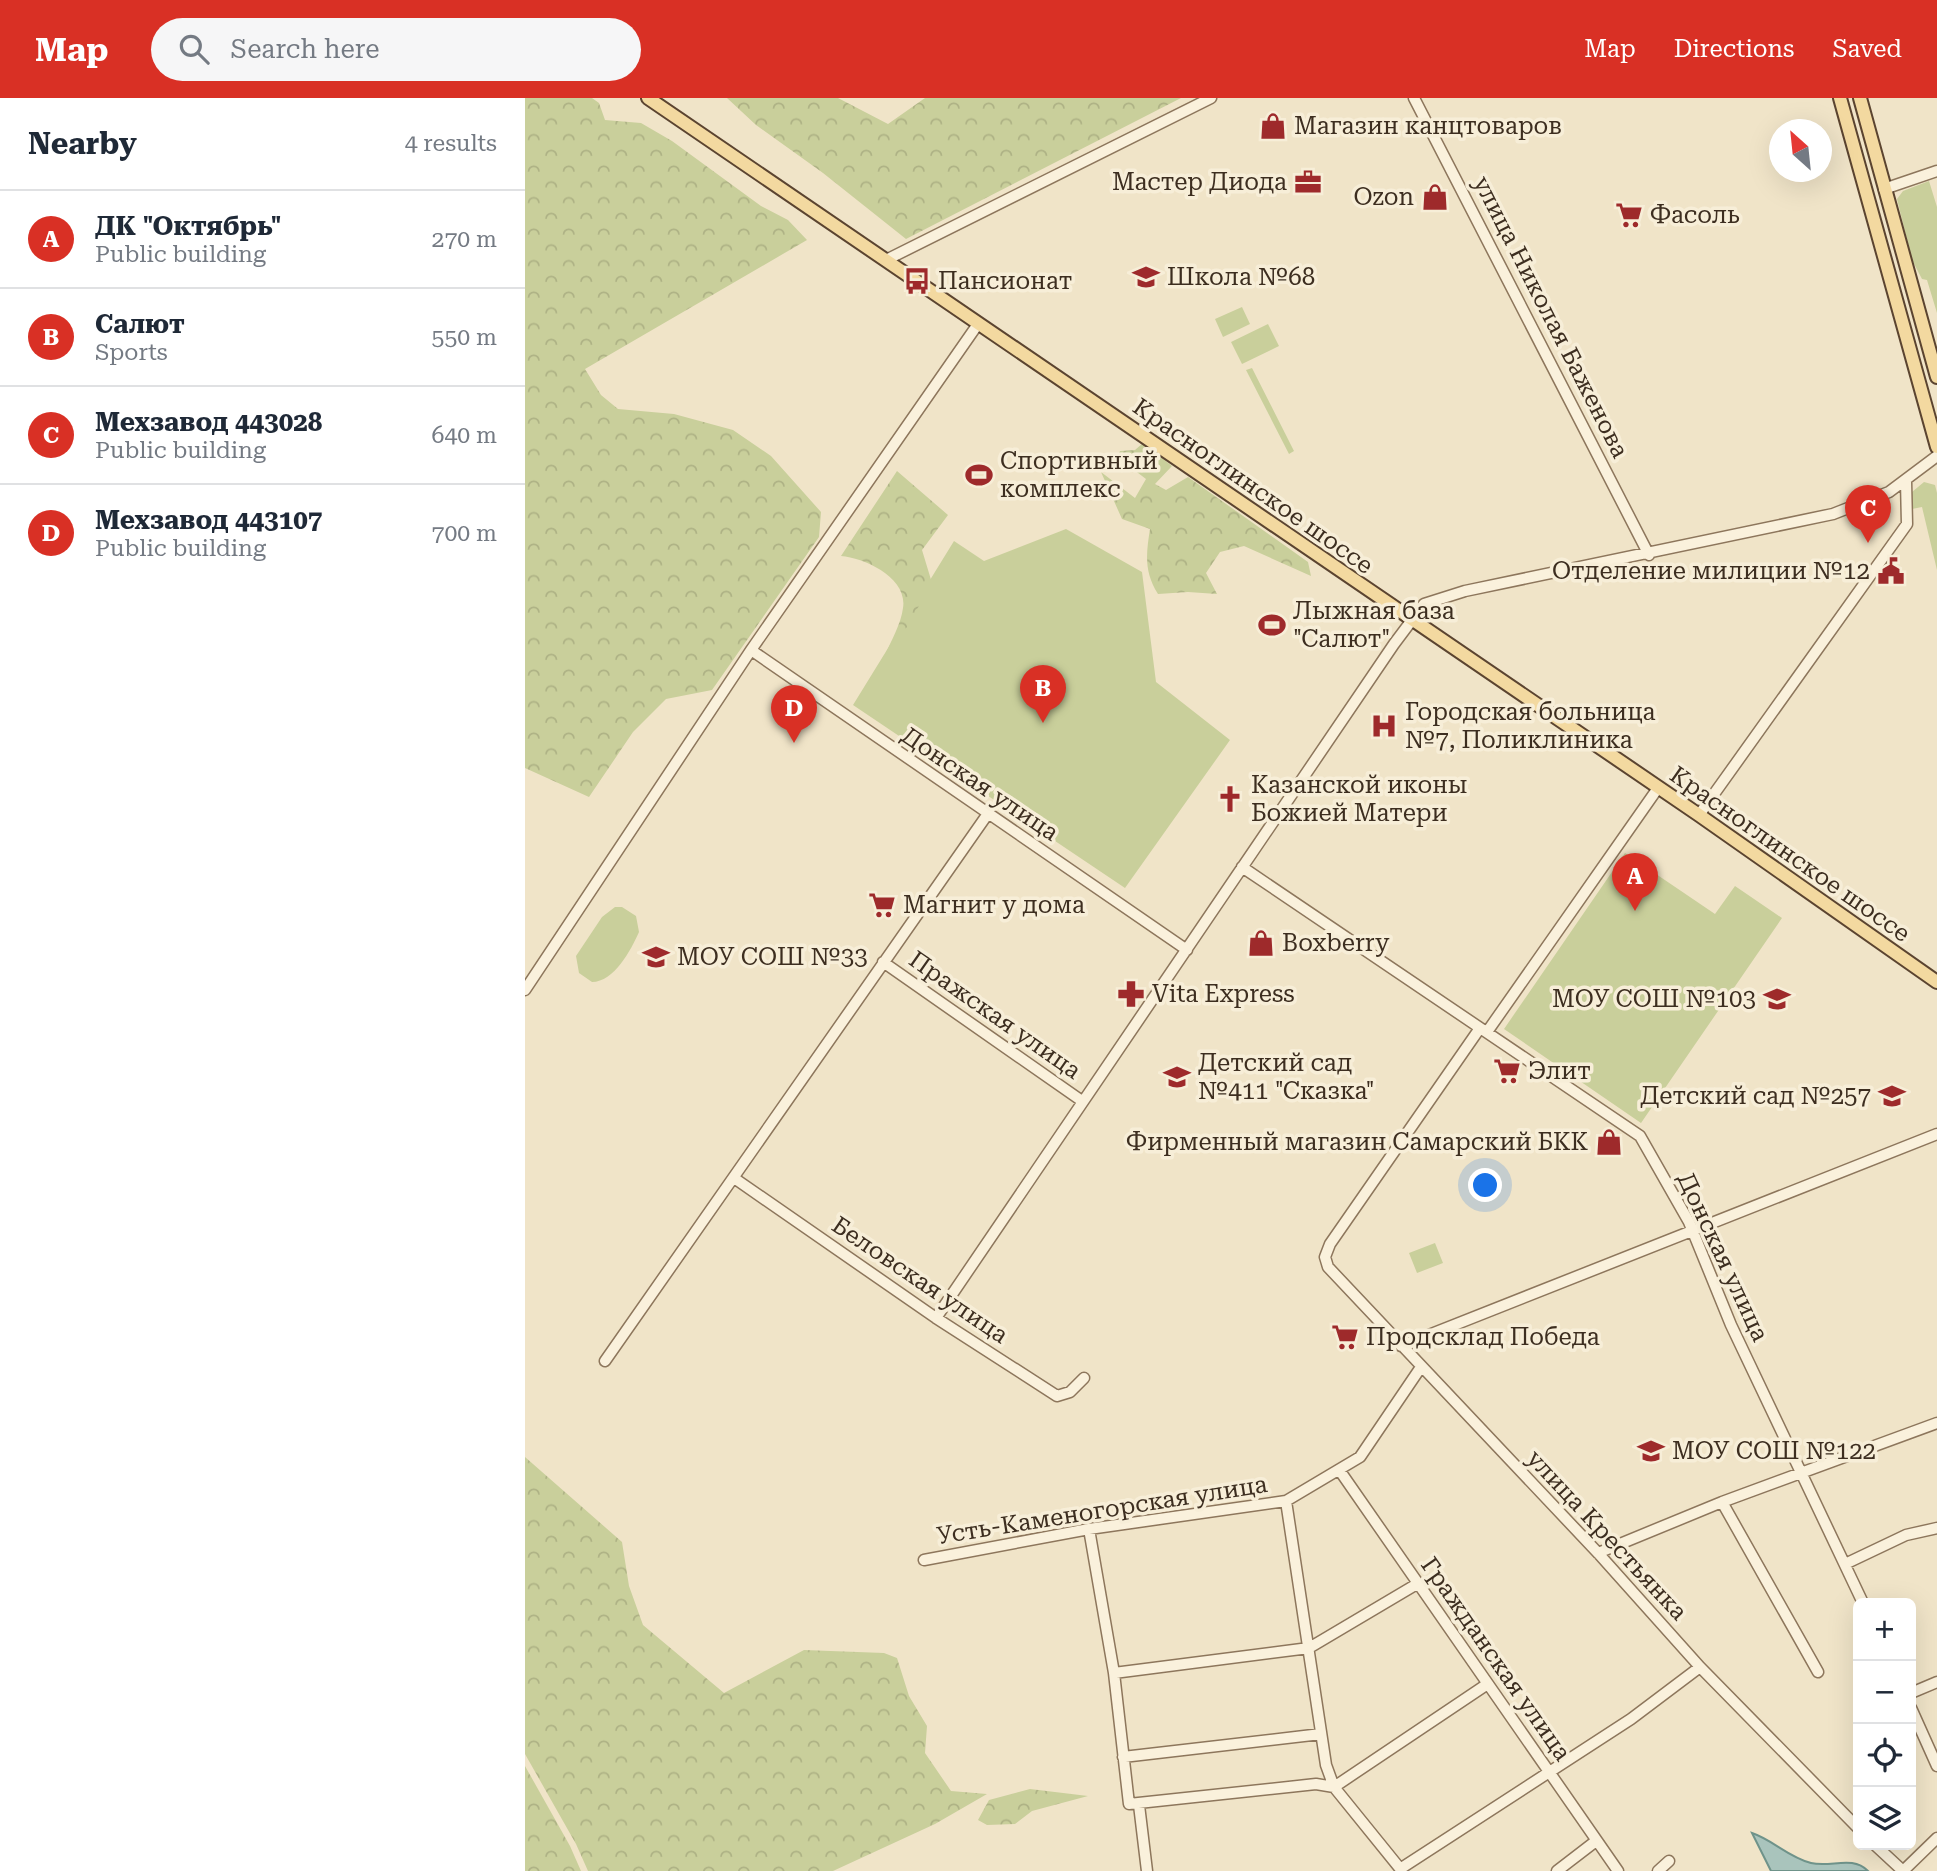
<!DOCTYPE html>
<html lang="en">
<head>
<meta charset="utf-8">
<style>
	body { margin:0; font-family:"Roboto Serif",serif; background:#f6f6f7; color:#1f2937 }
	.controls { position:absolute; right:21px; bottom:21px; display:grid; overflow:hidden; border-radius:10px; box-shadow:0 7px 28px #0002 }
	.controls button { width:63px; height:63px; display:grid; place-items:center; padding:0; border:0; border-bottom:2px solid #e0e1e3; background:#fff; color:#1f2937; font:35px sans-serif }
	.compass { position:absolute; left:1244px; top:21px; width:63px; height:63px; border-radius:50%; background:#fff; box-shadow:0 7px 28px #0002; rotate:333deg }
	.you { position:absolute; left:961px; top:1088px; width:24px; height:24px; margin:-18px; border:5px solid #fff; border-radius:50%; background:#1a73e8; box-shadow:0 0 0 10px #1a73e833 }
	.badge { display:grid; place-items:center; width:46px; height:46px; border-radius:50%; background:#d93025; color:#fff; font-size:23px; font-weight:700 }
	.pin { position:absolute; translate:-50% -58px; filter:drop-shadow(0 2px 4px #0008) }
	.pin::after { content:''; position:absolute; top:37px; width:24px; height:21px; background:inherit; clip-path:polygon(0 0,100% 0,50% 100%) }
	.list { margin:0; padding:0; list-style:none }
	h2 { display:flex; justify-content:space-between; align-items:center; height:91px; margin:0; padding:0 28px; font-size:30px }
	h2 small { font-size:23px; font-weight:400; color:#747a83 }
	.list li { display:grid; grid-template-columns:46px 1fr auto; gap:21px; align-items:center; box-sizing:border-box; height:98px; padding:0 28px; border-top:2px solid #e0e1e3 }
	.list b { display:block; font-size:26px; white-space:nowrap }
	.list p { margin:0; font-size:23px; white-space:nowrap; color:#747a83 }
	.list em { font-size:23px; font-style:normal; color:#747a83 }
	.icon { flex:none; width:38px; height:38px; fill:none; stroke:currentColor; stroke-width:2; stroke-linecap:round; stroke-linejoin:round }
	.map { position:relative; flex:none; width:1412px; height:1773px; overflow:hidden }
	header { display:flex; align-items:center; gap:42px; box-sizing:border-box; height:98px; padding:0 35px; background:#d93025; color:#fff }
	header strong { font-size:33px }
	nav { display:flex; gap:38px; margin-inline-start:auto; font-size:24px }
	.search { width:490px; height:63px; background:#f6f6f7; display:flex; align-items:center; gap:18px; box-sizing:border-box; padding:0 24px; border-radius:38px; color:#747a83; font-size:26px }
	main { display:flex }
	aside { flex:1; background:#fff }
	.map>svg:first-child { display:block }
	.green { fill:#c9cf9b }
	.forest { fill:url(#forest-crowns) }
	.water { fill:#a9c4bc; stroke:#6f938a; stroke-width:2 }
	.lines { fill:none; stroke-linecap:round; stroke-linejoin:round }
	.minor-casing { stroke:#8d765c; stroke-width:13 }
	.major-casing { stroke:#5b4430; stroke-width:16 }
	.minor { stroke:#faf1dc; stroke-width:10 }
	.major { stroke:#f3d9a0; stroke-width:12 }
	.labels { text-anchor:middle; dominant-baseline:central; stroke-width:7; stroke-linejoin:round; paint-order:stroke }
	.poi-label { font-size:24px; fill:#3d2e20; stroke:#f7eed8; text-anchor:start }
	.street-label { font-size:24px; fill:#3d2e20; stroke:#f7eed8 }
</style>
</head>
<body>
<header>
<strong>Map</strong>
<div class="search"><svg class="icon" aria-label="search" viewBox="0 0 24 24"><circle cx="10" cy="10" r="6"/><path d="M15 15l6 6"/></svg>Search here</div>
<nav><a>Map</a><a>Directions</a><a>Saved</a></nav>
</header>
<main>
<aside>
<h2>Nearby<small>4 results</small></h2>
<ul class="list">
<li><span class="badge">A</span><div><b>ДК &quot;Октябрь&quot;</b><p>Public building</p></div><em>270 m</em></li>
<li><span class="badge">B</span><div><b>Салют</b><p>Sports</p></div><em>550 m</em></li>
<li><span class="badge">C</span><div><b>Мехзавод 443028</b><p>Public building</p></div><em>640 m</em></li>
<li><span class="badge">D</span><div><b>Мехзавод 443107</b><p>Public building</p></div><em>700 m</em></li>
</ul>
</aside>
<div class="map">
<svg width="1412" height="1773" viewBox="0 0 1412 1773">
	<defs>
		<pattern id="forest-crowns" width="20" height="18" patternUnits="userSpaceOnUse" patternTransform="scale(1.75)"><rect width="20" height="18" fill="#c9cf9b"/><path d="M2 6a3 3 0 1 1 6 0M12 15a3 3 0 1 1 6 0" fill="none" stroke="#aeb285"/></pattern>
	</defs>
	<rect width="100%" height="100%" fill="#f0e4c8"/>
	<!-- green -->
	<path class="green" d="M1404 83 1412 109V215L1402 182 1397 181 1387 162 1372 101 1378 93Z
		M717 209 725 226 698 239 690 221Z
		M743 226 754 248 717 266 706 244Z
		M727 270 769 353 764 356 721 272Z
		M1399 384 1410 387 1412 395V472L1397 409 1382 412 1381 399Z
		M541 431 617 474 631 584 705 642 600 790 328 607 429 443 459 463Z
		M1100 755 1190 816 1210 788 1257 820 1116 1025 979 931Z
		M90 809H97L111 818 114 834C106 852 89 884 67 884L54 875 51 858 77 819Z
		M910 1145 918 1165 892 1175 884 1155Z"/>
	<!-- forest -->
	<path class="forest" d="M0 0H67L74 5 80 22 116 25 147 43 236 108 263 122 282 142 60 271 76 297 93 311 149 316 208 332 246 358 296 414 294 439 187 592 141 601 108 634 64 699 0 670Z
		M202 0H313L363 26 400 0H656L381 141 298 75 231 27Z
		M618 345 647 368 630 386 641 392 663 379 783 464 786 478 719 448 695 454 681 475 692 496 663 494 633 496C619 474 621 456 625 431L597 421 576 374 610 400 621 381 592 359 595 353 610 352Z
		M372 373 423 417 397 452 407 485 382 529 360 557C366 543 376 526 378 510 383 480 340 460 316 458Z
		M0 1359 97 1444 104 1488 118 1527 199 1595 279 1552 359 1555 372 1560 384 1598 402 1628 400 1655 426 1693 462 1696 410 1726 308 1773H63L51 1746 0 1656Z
		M0 1668 45 1748 56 1773H0Z
		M505 1691 563 1698 507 1713 490 1726 462 1727 453 1722 464 1702Z"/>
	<!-- water -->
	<path class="water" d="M1227 1735C1248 1742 1263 1759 1286 1765 1306 1770 1327 1757 1343 1773H1246Z"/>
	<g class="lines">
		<defs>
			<path id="minor" d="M889 0 1124 457
				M1359 91 1412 73
				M361 162 686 0
				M226 552 662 852
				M1174 717 1382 426 1381 383
				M717 769 1115 1038 1164 1124 1206 1227 1338 1505
				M358 864 557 1003
				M0 892 226 552 453 226
				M955 930 805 1146 800 1159 803 1169 1073 1455 1175 1569 1333 1730
				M962 934 1133 690
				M209 1080 411 1220 532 1298 545 1294 559 1280
				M411 1220 869 546 899 506 940 493 1308 416 1364 394 1412 358
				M876 1248 1412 1036
				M80 1263 462 717
				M815 1373 1093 1773
				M1197 1404 1293 1574
				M564 1431 589 1575 604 1706 791 1686 809 1689 961 1587
				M1073 1455 1197 1404 1412 1325
				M399 1462 564 1431 761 1403
				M1320 1466 1381 1437 1412 1430
				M589 1575 784 1550 892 1486
				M1386 1595 1412 1584
				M1386 1610 1412 1668
				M598 1659 796 1636
				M614 1707 622 1773
				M1350 1747 1378 1773
				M875 1771 1106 1621 1175 1569
				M877 1773 809 1689 801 1667 761 1403 835 1359 896 1269
				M1032 1773 1071 1743
				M1133 1773 1144 1763
				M1378 1773 1412 1740"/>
			<path id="major" d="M123 0 1174 717 1412 884
				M1315 0 1412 349
				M1335 0 1412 279"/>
		</defs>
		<!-- minor casing -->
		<use href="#minor" class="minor-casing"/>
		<!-- major casing -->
		<use href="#major" class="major-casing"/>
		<!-- minor -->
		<use href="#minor" class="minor"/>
		<!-- major -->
		<use href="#major" class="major"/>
	</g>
	<!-- icons -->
	<defs>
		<symbol id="shop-bare" viewBox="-9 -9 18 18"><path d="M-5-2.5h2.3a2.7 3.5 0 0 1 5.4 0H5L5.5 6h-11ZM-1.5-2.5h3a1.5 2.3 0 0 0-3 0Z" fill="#9e2a2b" stroke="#f7eed8" stroke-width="2.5" paint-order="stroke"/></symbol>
		<symbol id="office-bare" viewBox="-9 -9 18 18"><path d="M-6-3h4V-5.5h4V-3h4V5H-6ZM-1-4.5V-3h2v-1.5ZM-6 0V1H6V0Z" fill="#9e2a2b" stroke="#f7eed8" stroke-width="2.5" paint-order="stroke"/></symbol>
		<symbol id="supermarket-bare" viewBox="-9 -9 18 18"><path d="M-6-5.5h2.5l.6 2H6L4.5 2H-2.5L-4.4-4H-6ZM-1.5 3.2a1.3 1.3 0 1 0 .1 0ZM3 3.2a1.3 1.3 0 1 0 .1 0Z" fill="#9e2a2b" stroke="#f7eed8" stroke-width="2.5" paint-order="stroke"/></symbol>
		<symbol id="school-bare" viewBox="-9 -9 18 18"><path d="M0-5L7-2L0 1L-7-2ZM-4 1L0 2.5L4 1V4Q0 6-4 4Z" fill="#9e2a2b" stroke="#f7eed8" stroke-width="2.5" paint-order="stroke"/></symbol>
		<symbol id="bus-bare" viewBox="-9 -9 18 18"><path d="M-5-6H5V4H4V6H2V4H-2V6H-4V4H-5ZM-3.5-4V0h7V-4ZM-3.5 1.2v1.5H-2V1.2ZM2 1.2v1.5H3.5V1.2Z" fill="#9e2a2b" stroke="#f7eed8" stroke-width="2.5" paint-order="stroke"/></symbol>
		<symbol id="stadium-bare" viewBox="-9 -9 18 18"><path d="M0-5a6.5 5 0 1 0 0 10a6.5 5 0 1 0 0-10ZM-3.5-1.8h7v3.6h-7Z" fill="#9e2a2b" stroke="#f7eed8" stroke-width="2.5" paint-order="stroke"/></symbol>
		<symbol id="civic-bare" viewBox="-9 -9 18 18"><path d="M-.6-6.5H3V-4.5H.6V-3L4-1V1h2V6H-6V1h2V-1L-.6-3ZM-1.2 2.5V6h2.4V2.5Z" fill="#9e2a2b" stroke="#f7eed8" stroke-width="2.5" paint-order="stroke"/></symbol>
		<symbol id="hospital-bare" viewBox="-9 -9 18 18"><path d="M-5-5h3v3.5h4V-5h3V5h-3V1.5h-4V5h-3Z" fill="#9e2a2b" stroke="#f7eed8" stroke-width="2.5" paint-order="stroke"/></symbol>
		<symbol id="church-bare" viewBox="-9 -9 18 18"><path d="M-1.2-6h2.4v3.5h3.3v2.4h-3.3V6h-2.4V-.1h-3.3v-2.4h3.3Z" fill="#9e2a2b" stroke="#f7eed8" stroke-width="2.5" paint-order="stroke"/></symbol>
		<symbol id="pharmacy-bare" viewBox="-9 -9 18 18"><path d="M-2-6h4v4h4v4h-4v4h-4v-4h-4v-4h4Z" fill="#9e2a2b" stroke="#f7eed8" stroke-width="2.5" paint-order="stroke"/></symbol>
	</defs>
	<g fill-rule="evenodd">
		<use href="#shop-bare" x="729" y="9" width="38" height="38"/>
		<use href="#office-bare" x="764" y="65" width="38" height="38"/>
		<use href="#shop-bare" x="891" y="80" width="38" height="38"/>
		<use href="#supermarket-bare" x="1085" y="98" width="38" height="38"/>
		<use href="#school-bare" x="602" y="160" width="38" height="38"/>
		<use href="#bus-bare" x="373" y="164" width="38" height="38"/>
		<use href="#stadium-bare" x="435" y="358" width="38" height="38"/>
		<use href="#civic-bare" x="1347" y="454" width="38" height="38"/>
		<use href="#stadium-bare" x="728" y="508" width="38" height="38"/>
		<use href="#hospital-bare" x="840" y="609" width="38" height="38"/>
		<use href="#church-bare" x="686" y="682" width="38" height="38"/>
		<use href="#supermarket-bare" x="338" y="788" width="38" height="38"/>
		<use href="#shop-bare" x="717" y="826" width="38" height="38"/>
		<use href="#school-bare" x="112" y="840" width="38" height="38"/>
		<use href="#pharmacy-bare" x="587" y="877" width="38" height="38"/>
		<use href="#school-bare" x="1233" y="882" width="38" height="38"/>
		<use href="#supermarket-bare" x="963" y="954" width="38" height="38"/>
		<use href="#school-bare" x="633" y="960" width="38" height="38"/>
		<use href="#school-bare" x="1348" y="979" width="38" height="38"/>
		<use href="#shop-bare" x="1065" y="1025" width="38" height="38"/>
		<use href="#supermarket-bare" x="801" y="1220" width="38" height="38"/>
		<use href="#school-bare" x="1107" y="1334" width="38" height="38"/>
	</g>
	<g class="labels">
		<!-- poi labels -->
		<g class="poi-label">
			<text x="769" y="28">Магазин канцтоваров</text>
			<text x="762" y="84" text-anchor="end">Мастер Диода</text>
			<text x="889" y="99" text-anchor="end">Ozon</text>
			<text x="1125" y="117">Фасоль</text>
			<text x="642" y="179">Школа №68</text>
			<text x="413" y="183">Пансионат</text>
			<text x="475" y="363">Спортивный<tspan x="475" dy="28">комплекс</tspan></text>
			<text x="1345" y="473" text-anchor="end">Отделение милиции №12</text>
			<text x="768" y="513">Лыжная база<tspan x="768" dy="28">"Салют"</tspan></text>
			<text x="880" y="614">Городская больница<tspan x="880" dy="28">№7, Поликлиника</tspan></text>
			<text x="726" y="687">Казанской иконы<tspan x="726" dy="28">Божией Матери</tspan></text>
			<text x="378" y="807">Магнит у дома</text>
			<text x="757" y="845">Boxberry</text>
			<text x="152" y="859">МОУ СОШ №33</text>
			<text x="627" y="896">Vita Express</text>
			<text x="1231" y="901" text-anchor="end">МОУ СОШ №103</text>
			<text x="673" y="965">Детский сад<tspan x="673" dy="28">№411 "Сказка"</tspan></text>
			<text x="1003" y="973">Элит</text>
			<text x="1346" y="998" text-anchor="end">Детский сад №257</text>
			<text x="1063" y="1044" text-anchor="end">Фирменный магазин Самарский БКК</text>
			<text x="841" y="1239">Продсклад Победа</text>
			<text x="1147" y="1353">МОУ СОШ №122</text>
		</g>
		<!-- street labels -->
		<g class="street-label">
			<text transform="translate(1026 219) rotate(63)">улица Николая Баженова</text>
			<text transform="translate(728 388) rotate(35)">Красноглинское шоссе</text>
			<text transform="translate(455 686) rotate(34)">Донская улица</text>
			<text transform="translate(1265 756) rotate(35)">Красноглинское шоссе</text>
			<text transform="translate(470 917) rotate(35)">Пражская улица</text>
			<text transform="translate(1198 1159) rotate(65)">Донская улица</text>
			<text transform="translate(395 1182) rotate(34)">Беловская улица</text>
			<text transform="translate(577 1412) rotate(-9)">Усть-Каменогорская улица</text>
			<text transform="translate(1082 1437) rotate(47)">улица Крестьянка</text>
			<text transform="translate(971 1561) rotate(55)">Гражданская улица</text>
		</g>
	</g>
</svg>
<div class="controls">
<button>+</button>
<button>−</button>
<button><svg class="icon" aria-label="locate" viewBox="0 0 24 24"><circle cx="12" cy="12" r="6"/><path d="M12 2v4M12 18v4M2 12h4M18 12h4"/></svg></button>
<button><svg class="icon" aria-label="layers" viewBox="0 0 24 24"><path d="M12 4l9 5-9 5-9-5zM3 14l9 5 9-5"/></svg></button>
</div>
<svg class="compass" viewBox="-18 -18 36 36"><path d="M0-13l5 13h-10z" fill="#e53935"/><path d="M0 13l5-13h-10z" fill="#747a83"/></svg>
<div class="you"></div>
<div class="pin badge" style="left:1110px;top:813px">A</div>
<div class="pin badge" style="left:518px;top:625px">B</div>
<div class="pin badge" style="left:1343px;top:445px">C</div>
<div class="pin badge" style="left:269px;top:645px">D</div>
</div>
</main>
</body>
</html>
